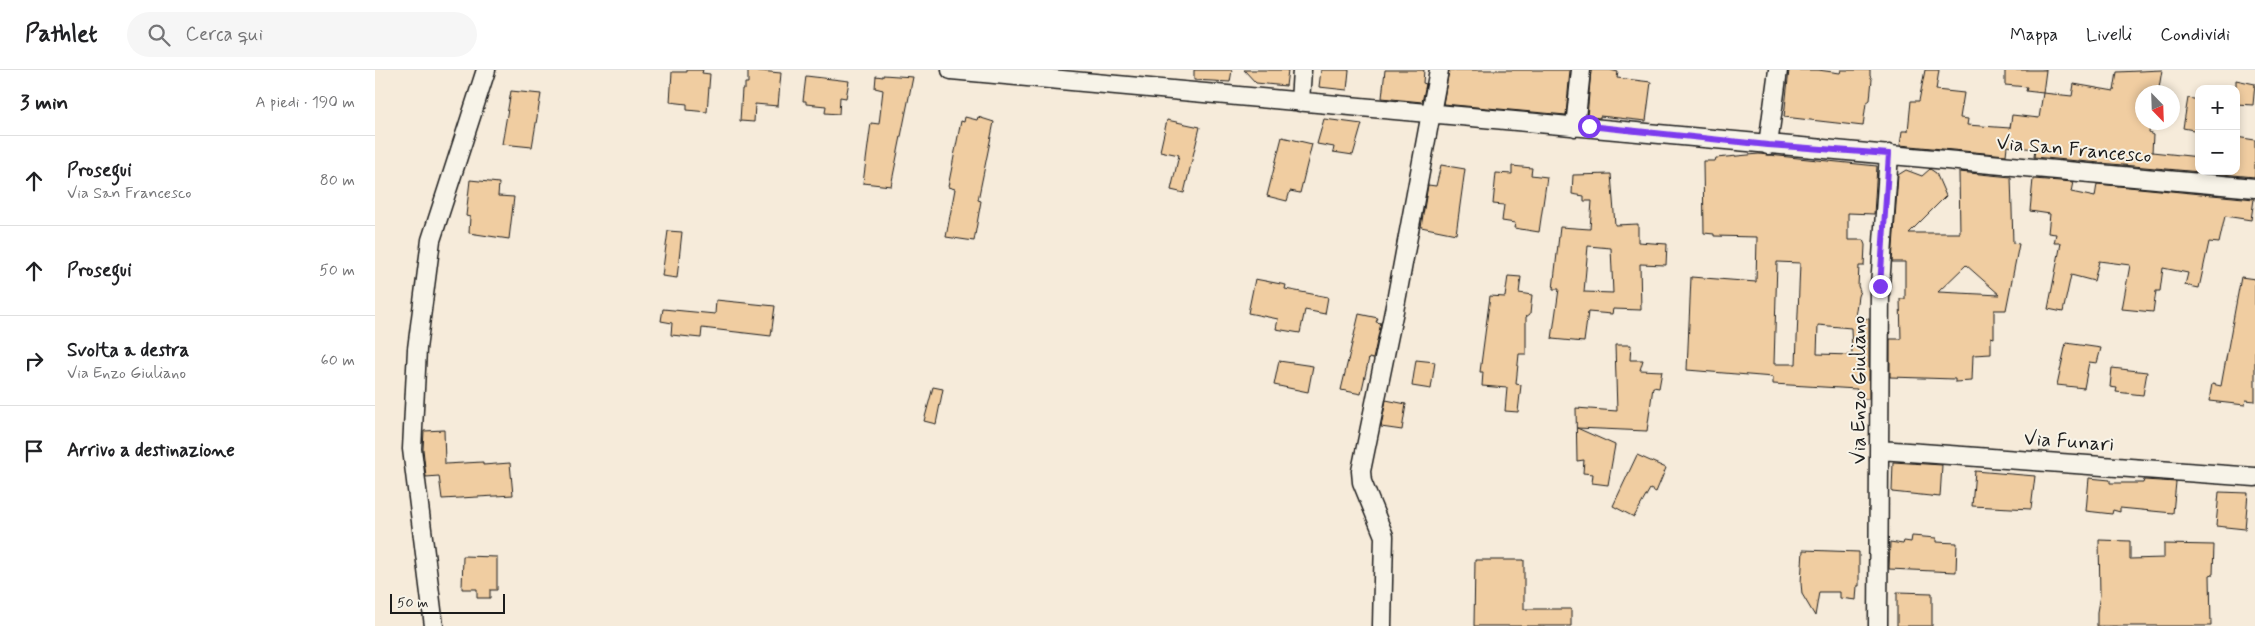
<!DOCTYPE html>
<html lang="it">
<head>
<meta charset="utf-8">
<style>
	body { margin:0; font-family:Mynerve,sans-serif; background:#f6f6f6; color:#202124 }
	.controls { position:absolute; right:15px; top:15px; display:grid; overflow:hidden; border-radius:10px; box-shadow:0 2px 8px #0003 }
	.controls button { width:45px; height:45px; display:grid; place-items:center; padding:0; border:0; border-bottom:1px solid #e0e0e0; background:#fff; color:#202124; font:25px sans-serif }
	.compass { position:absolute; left:1760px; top:15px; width:45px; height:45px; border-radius:50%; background:#fff; box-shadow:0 2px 8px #0003; rotate:157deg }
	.scale { position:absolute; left:15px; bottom:12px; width:115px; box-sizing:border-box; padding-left:5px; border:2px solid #1c1c1c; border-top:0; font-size:14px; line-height:18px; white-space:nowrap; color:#1c1c1c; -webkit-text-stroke:4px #f7f3e8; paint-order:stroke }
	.stop { position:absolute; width:15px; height:15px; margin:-11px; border:4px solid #7c3aed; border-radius:50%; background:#fff }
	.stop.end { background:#7c3aed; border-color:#fff; box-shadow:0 1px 5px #0008 }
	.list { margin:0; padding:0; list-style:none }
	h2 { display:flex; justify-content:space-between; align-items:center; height:65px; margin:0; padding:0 20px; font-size:21px }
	h2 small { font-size:16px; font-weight:400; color:#757577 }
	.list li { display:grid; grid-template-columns:32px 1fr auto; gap:15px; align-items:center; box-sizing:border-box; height:90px; padding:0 20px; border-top:1px solid #e0e0e0 }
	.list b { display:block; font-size:19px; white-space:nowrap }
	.list p { margin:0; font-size:16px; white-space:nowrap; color:#757577 }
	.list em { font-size:16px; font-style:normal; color:#757577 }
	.icon { flex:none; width:28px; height:28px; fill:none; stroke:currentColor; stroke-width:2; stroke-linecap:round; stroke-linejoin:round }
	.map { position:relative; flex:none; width:1880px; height:556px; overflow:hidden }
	header { display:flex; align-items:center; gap:30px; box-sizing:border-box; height:70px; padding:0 25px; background:#fff; border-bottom:1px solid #e0e0e0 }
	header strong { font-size:24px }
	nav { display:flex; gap:28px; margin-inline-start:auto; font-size:18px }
	.search { width:350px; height:45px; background:#f6f6f6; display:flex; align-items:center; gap:12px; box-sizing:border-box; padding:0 18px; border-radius:28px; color:#757577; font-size:19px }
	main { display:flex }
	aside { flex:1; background:#fff }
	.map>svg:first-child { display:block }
	.building { fill:#f0cda1; stroke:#1c1c1c; fill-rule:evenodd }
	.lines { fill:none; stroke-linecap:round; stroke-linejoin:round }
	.minor-casing { stroke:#1c1c1c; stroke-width:21 }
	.minor { stroke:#f7f3e8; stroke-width:18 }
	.route { stroke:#7c3aed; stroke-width:6 }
	.labels { text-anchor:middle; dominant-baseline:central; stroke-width:4; stroke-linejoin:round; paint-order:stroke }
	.street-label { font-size:20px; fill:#1c1c1c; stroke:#f7f3e8 }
</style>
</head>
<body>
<header>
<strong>Pathlet</strong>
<div class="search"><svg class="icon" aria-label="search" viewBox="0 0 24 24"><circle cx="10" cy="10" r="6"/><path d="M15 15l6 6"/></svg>Cerca qui</div>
<nav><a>Mappa</a><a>Livelli</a><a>Condividi</a></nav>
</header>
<main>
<aside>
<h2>3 min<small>A piedi · 190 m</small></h2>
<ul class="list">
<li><svg class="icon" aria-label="ahead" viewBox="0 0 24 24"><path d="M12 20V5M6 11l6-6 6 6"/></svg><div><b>Prosegui</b><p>Via San Francesco</p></div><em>80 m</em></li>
<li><svg class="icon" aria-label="ahead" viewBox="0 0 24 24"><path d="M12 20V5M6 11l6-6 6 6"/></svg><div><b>Prosegui</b></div><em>50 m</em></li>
<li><svg class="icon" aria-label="right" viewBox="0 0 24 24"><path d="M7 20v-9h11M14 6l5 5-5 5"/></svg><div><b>Svolta a destra</b><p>Via Enzo Giuliano</p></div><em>60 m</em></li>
<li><svg class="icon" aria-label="arrive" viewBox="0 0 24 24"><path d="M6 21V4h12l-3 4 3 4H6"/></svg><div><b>Arrivo a destinazione</b></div></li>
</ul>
</aside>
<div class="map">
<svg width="1880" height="556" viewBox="0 0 1880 556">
	<rect width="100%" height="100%" fill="#f6ebda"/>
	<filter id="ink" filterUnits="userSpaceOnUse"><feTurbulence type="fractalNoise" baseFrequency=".02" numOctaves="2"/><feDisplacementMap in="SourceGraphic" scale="10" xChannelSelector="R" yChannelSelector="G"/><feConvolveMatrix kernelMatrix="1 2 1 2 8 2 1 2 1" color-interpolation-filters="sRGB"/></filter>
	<g filter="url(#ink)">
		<!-- building -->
		<path class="building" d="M312 0H328L327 3 335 4 332 42 312 40V34L295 32 297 2H312Z
			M373 0 406 3 403 36 380 34 379 52 365 51 367 19H370V13H373Z
			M819 0H857L855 12 819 10Z
			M869 0H913L911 16 881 13Z
			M946 0H974L972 20 944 17Z
			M1010 0H1049L1048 13 1051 14 1047 32 1007 28Z
			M1074 0H1195L1191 45 1068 34Z
			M1216 0H1235L1243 2 1242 8 1276 12 1271 51 1225 46V48L1212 47Z
			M1414 0H1443L1465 3 1466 0H1495V6L1497 9 1495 30 1491 33 1488 56 1409 47Z
			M1550 0H1564L1561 20 1589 23 1585 48 1593 49 1592 55 1635 58 1637 45 1664 48 1668 23 1697 26 1699 14 1739 21 1742 2 1787 0 1784 18H1781L1780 22H1768V52H1775L1774 63 1778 65 1777 82 1824 87V101H1861V67L1880 70V107L1659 87 1660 79 1632 76 1631 85 1525 75 1527 61H1533L1536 31H1544Z
			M1630 0H1671L1668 23 1651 21 1652 17 1630 15Z
			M508 5 538 7 516 116 488 113 496 53 504 54 508 20 500 18 501 6 508 7Z
			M431 6 474 11 471 28 465 27 464 44 450 43 451 36 431 34V31H428Z
			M1861 10 1880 14 1878 35 1861 34Z
			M136 21 166 24 157 77 127 74Z
			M1813 28 1824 30V61L1808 58Z
			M590 47 602 50 603 47 619 52 603 130 606 131 599 171 571 167 580 119 573 117 586 51 589 52Z
			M949 49 987 54 978 85 958 82 959 77 942 74Z
			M792 50 825 57 809 123 796 120 804 85 785 81Z
			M907 67 937 74 925 123 915 121 912 131 892 126Z
			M1384 84 1502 96 1499 144 1473 143V170H1488L1490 175 1489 196H1484L1483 216 1485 221 1483 226 1480 247 1494 249V329H1482V319L1398 314V307L1312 300 1316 207 1381 212 1382 167 1339 166V164L1329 163 1328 91H1340L1341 88ZM1402 192 1425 193 1421 294H1399ZM1443 255 1476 258 1477 285 1442 284Z
			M1066 95 1090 99 1081 164 1046 157 1053 115 1061 116Z
			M1137 96 1157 98 1156 105 1172 107 1164 162 1139 158 1140 153 1127 151 1129 135 1118 134 1121 103 1137 104Z
			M1555 99 1561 103 1571 126 1534 163H1585L1584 102 1636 107 1638 173 1644 174 1631 240H1619V268L1616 267V284L1598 285 1597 311 1580 312V309L1515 307V269H1526L1525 229H1530V192H1517L1523 105 1531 100 1547 106ZM1591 195 1625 225 1563 222Z
			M1236 104 1240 155 1263 154V172L1292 174 1291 195 1265 194 1266 240 1238 239 1237 244 1213 242 1209 272 1177 269 1184 219H1178L1185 157 1215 159 1217 131H1209V126L1197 124 1198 105ZM1213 176 1236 178 1238 223 1209 222Z
			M1658 109 1698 112 1696 122 1720 127 1722 114 1879 129 1876 150 1850 146 1844 173 1834 172 1824 218 1810 215 1813 203 1788 198 1785 221H1781L1778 242 1747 239 1755 195 1724 191 1719 211 1696 205 1688 242 1673 239 1686 173H1679L1681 164 1673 163 1675 144 1655 141Z
			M95 110 124 113 123 126 139 127 134 169 94 163 95 147 91 146Z
			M293 161 307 162 302 208 287 206Z
			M1133 206 1146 207 1144 223 1157 225 1155 244 1151 247V284H1144L1141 314 1146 315 1143 342 1130 341 1132 318 1107 316 1108 302H1105L1115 226 1130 227Z
			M1866 207 1880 209V331L1871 330 1870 335 1834 331 1837 314 1846 316Z
			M880 209 911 215 910 219 953 227 950 244 930 240 925 263 901 259 903 249 873 243Z
			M341 230 400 236 396 266 327 258 326 268 296 265 297 253 286 251 288 239 340 244Z
			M984 244 1003 248 1001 252 1006 253 998 289 994 288 986 324 966 320Z
			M1691 273 1726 278 1722 293 1714 292 1709 318 1682 315Z
			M1240 275H1256L1255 290H1268L1265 300 1287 301 1284 318 1278 317 1272 361 1202 358 1240 375 1233 415 1217 413 1218 404 1208 403 1209 390 1202 391 1201 338 1242 341Z
			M1041 290 1060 292 1056 319 1037 316Z
			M904 291 938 296 933 322 899 315Z
			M1737 298 1772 302 1768 325 1741 322 1742 318 1735 317Z
			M558 317 568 319 561 354 549 351Z
			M1011 330 1031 334 1027 360 1006 357Z
			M69 360 70 394 108 392V395L135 393 138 425 67 429 64 406 51 407 48 379 49 361Z
			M1262 385 1291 398 1281 422 1275 419 1259 447 1238 436Z
			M1518 392 1567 395 1565 427 1517 422Z
			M1600 401 1660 406 1656 439 1597 436Z
			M1714 408 1735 410V413H1768L1769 410 1801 412 1798 443 1745 438V442L1738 440 1737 444 1711 441Z
			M1844 422 1873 423 1870 459 1841 456Z
			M1537 466 1561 468V472L1582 473 1581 502 1514 499 1515 472 1528 474 1529 471 1536 472Z
			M1724 470 1755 471V489L1789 488V474L1839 475 1838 504 1835 505 1836 556H1722V542L1725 525Z
			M1428 480 1484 482V516H1482L1481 530 1465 528V522H1444L1440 546 1427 524 1426 513Z
			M88 486 122 487V520H115V528H102V519H87Z
			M1100 490H1149V539H1196V556H1099Z
			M1522 522 1557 523V556H1522Z"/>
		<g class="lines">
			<defs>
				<path id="minor" d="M576 0 1880 118
					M925 32 927 0
					M1200 57 1206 0
					M1393 75 1403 0
					M1505 380 1880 407
					M59 556 37 379 42 279 56 170 111 0
					M1007 556 1009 466 987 412 986 401 1021 231 1064 0
					M1503 556 1505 216 1514 84"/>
			</defs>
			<!-- minor casing -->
			<use href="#minor" class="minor-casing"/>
			<!-- minor -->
			<use href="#minor" class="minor"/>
		</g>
	</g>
	<g class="lines" filter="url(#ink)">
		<!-- route -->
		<path class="route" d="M1214 56 1393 75 1514 84 1505 216"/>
	</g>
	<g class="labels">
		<!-- street labels -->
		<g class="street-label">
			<text transform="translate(1699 80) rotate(5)">Via San Francesco</text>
			<text transform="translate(1484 320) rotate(-90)">Via Enzo Giuliano</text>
			<text transform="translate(1694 372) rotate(4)">Via Funari</text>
		</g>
	</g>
</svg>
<div class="controls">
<button>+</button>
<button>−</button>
</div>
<svg class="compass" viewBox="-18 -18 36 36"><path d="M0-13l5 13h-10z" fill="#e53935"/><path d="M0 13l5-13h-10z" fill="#757577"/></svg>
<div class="scale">50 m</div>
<div class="stop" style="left:1214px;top:56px"></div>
<div class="stop end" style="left:1505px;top:216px"></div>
</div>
</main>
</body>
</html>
